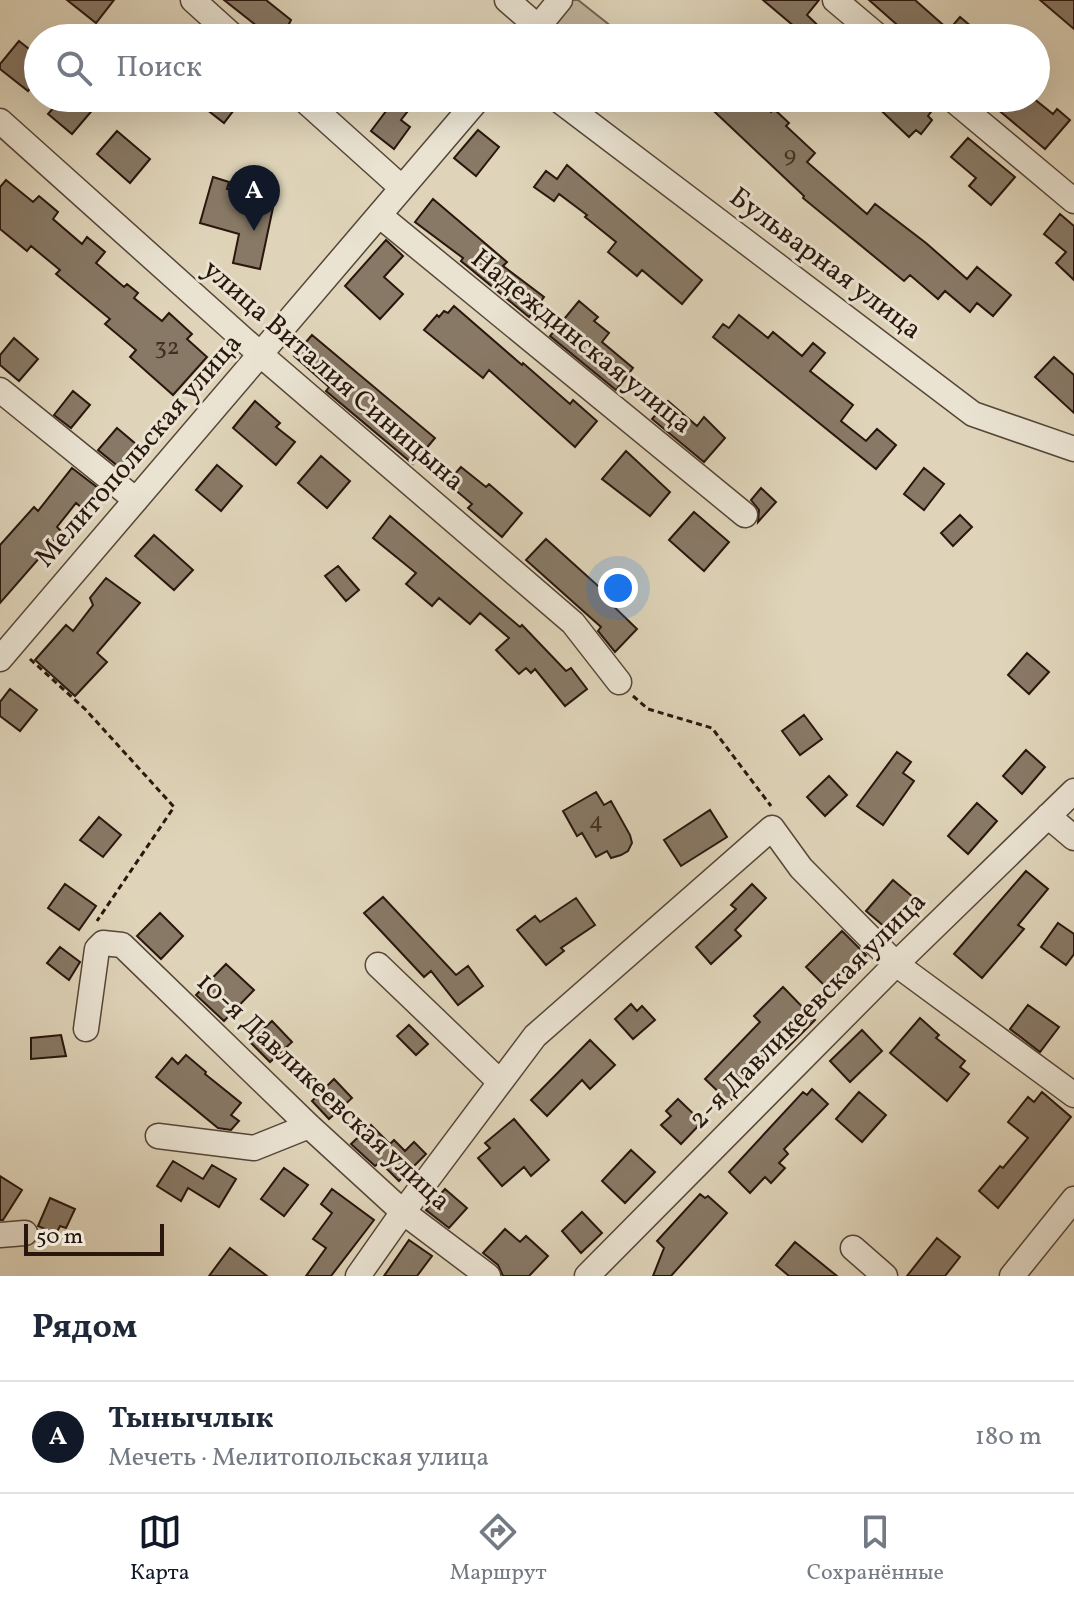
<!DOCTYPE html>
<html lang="ru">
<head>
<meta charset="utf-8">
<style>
	body { margin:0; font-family:Vollkorn,serif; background:#f2f2f3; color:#1f2937 }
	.scale { position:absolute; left:24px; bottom:20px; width:140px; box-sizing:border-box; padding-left:8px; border:4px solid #29160d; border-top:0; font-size:22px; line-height:28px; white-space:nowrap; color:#29160d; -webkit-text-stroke:6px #eae3d2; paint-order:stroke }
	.you { position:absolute; left:618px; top:588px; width:28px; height:28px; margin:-20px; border:6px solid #fff; border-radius:50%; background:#1a73e8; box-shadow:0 0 0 12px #1a73e833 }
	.badge { display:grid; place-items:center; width:52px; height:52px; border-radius:50%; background:#111827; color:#fff; font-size:26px; font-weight:700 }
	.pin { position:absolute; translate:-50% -66px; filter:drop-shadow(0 2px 4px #0008) }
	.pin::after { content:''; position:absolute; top:42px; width:28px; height:24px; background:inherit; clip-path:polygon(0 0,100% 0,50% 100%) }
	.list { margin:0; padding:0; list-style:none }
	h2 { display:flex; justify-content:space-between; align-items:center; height:104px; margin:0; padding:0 32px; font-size:34px }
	h2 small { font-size:26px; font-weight:400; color:#747a83 }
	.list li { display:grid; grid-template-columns:52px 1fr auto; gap:24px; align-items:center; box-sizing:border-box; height:112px; padding:0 32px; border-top:2px solid #e0e1e3 }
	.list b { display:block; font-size:30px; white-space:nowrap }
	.list p { margin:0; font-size:26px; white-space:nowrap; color:#747a83 }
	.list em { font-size:26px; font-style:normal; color:#747a83 }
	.icon { flex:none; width:44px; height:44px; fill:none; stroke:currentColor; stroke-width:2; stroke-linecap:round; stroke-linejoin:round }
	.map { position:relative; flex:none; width:1074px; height:1276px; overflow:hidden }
	.search { position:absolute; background:#fff; box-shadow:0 8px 32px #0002; left:24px; right:24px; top:24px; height:88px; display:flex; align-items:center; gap:20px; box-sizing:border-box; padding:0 28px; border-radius:44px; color:#747a83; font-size:30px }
	.sheet { height:216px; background:#fff }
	nav { display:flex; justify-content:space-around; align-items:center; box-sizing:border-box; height:112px; border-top:2px solid #e0e1e3; background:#fff; font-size:22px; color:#747a83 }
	nav a { display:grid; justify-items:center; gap:4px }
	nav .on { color:#111827 }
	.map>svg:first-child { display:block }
	.green { fill:#c0b49c; stroke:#746554; stroke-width:2 }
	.building { fill:#887966; stroke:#29160d; stroke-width:2 }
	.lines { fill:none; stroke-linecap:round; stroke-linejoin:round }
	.minor-casing { stroke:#564638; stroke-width:27 }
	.path { stroke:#29160d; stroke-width:3; stroke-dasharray:6 4; stroke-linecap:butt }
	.minor { stroke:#eae3d2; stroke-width:24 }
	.labels { text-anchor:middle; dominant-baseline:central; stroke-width:6; stroke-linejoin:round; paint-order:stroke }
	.number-label { font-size:24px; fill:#412f23 }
	.street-label { font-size:28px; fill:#29160d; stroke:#eae3d2 }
</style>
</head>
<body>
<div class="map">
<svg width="1074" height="1276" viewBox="0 0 1074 1276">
	<rect width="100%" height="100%" fill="#dfd4b9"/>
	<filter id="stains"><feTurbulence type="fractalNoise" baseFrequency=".0025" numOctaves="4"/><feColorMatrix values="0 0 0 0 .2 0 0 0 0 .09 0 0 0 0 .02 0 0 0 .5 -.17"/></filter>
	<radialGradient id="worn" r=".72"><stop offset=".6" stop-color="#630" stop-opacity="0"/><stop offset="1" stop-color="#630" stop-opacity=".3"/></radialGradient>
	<!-- green -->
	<path class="green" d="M572 0H578L626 38H542Z"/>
	<!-- building -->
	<path class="building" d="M67 0H114L96 23Z
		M224 0H266L291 20 289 24 306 38H272Z
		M763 0H819L807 15 831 38H808Z
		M869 0H915L949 30 960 17 985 38H912Z
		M1040 0H1074V29Z
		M19 41 38 56V78L28 91 0 69V64Z
		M62 98H85L95 107 72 134 48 114Z
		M192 98H243L224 123Z
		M396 98H418L401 120 410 127 394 149 371 131Z
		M700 98H756L771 112 774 109 789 123 786 126 815 153 807 162 867 214 875 204 926 243 967 279 977 267 1011 295 993 316 977 303 970 312 945 291 938 299 910 275 904 281 803 198 804 196Z
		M868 98H922L934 108 928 116 932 120 921 134 916 130 909 137Z
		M984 98H1033L1053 114 1057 109 1070 120 1045 149Z
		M478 130 499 147 476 176 454 158Z
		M117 131 150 159 130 183 97 154Z
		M968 138 1015 177 991 205 969 186 976 178 951 157Z
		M567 165 702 280 682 304 642 270 637 276 608 252 616 242 585 217 587 215 559 194 554 201 534 187 546 171 557 179Z
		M213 177 229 182 227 189 275 198 260 269 233 263 239 234 200 223Z
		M6 180 33 202 39 196 58 212 53 219 82 244 87 237 105 252 96 263 124 287 127 284 138 293 134 298 162 321 169 313 192 334 187 339 207 357 173 395 130 357 136 350 105 324 110 319 56 274 60 270 31 246 27 251 0 229V187Z
		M433 199 507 262 503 266 544 297 529 317 461 261 463 258 415 222Z
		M1060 214 1074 226V280L1056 263 1066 252 1044 234Z
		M386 240 403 256 384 277 403 294 380 319 345 286Z
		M579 301 598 317 594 321 609 333 602 342 633 368 616 390 550 336Z
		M454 306 522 365 523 363 570 404 573 400 597 421 575 447 489 370 483 378 424 330 437 315 439 317 444 311 448 313Z
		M739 315 768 338 773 332 802 356 813 343 825 353 810 371 853 405 841 421 866 441 877 429 896 445 876 469 713 337 723 324 729 328Z
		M312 335 435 438 413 464 326 391 329 387 294 356Z
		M14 338 38 359 19 381 0 365V355Z
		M1054 357 1074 375V413L1035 377Z
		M73 391 90 405 71 428 54 415Z
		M255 401 280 423 276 427 295 442 276 465 233 428Z
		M668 401 697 426 704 417 725 438 704 462 652 419Z
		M117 428 137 445 119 467 98 450Z
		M626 451 670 492 650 516 602 479Z
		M321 456 350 481 327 508 298 483Z
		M217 465 242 486 221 511 196 490Z
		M461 467 486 487 489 484 522 513 502 537 468 508 472 504 447 483Z
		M72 468 98 488 82 508 76 503 57 527 62 532 0 603V545L34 507 38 511Z
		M924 468 944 484 924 510 904 494Z
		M761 488 776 502 758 522 759 510 751 500Z
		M694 512 729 542 704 571 669 540Z
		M960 515 972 527 953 546 941 533Z
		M390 516 520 627 522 625 566 671 571 668 587 689 565 706 535 669 531 673 526 668 519 674 496 650 509 638 480 613 470 624 439 598 432 606 406 584 416 573 373 538Z
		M154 535 193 570 174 590 135 556Z
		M546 539 607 594 604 597 637 629 615 652 598 631 601 627 526 560Z
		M338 566 359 590 346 601 325 576Z
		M106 578 140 603 97 653 107 662 75 696 35 660 66 625 73 631 93 605 90 598Z
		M1027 653 1049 672 1029 694 1008 675Z
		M10 689 37 710 20 731 0 716V702Z
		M804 715 822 739 800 755 782 731Z
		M1026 750 1045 767 1022 794 1003 776Z
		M897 752 911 762 903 773 914 781 883 825 857 806Z
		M829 776 847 795 825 816 807 797Z
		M596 792 604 805 611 801 630 835 632 843 628 851 621 855 611 858 607 851 596 857 582 833 577 836 563 811Z
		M977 803 997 821 968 854 948 836Z
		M710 810 727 837 681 866 664 840Z
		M99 817 121 835 103 857 80 840Z
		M1026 871 1048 889 1018 925 1024 929 982 978 954 954Z
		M893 880 920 903 910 915 904 909 886 928 866 911Z
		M65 884 96 906 79 930 48 908Z
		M752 884 766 898 735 930 741 936 711 964 696 947 736 909 731 905Z
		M383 897 456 975 468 966 483 986 458 1005 431 971 424 977 364 913Z
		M576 898 595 925 561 948 564 951 546 965 517 930 535 916 540 922Z
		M160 913 183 936 161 959 137 936Z
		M1058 923 1074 934V954L1066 965 1041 947Z
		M842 931 866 955 847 974 843 969 825 986 806 967Z
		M60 947 80 962 69 980 47 963Z
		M226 964 254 990 224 1021 196 995Z
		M783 987 815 1020 786 1049 783 1046 729 1102 705 1079 760 1022 754 1016Z
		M631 1004 637 1011 642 1006 655 1020 633 1039 615 1019Z
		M1028 1005 1059 1027 1040 1052 1010 1029Z
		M920 1018 939 1035 936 1038 965 1061 960 1067 969 1074 947 1101 890 1053Z
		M272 1021 292 1042 270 1062 250 1042Z
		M409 1025 428 1044 416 1055 397 1036Z
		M862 1030 882 1051 850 1082 830 1061Z
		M61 1035 66 1056 31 1059V1038Z
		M590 1040 615 1065 590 1089 582 1080 547 1116 531 1100Z
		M186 1055 206 1072 205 1074 241 1103 231 1115 239 1121 231 1130 218 1128 156 1077 172 1058 178 1064Z
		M334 1079 352 1098 329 1119 312 1101Z
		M812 1089 828 1104 784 1149 788 1154 779 1163 785 1168 771 1183 765 1177 750 1193 729 1172 803 1092 807 1095Z
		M859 1092 886 1115 862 1142 836 1119Z
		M1042 1092 1071 1117 998 1208 979 1191 1000 1166 1003 1168 1028 1138 1008 1122 1028 1097 1034 1102Z
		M678 1099 702 1122 681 1144 661 1125 671 1116 666 1111Z
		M514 1119 549 1160 531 1176 524 1167 502 1186 478 1158 490 1148 485 1143Z
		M371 1125 390 1144 394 1140 405 1151 414 1142 426 1154 399 1181 380 1162 375 1166 351 1144Z
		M631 1150 655 1172 625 1203 602 1181Z
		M173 1161 203 1179 212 1165 236 1179 219 1207 188 1188 181 1201 157 1186Z
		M284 1168 308 1185 284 1216 261 1199Z
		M0 1176 22 1190 3 1220H0Z
		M332 1189 374 1220 331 1276H306L326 1248 313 1239 332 1213 321 1204Z
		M445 1189 467 1208 449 1228 426 1210Z
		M700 1194 705 1198 708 1196 727 1213 671 1276H653L664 1248 657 1241Z
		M50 1198 75 1209 66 1228 60 1226 56 1234 38 1226Z
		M582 1212 602 1233 581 1253 562 1231Z
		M505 1229 520 1242 526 1236 548 1256 529 1276H503L498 1265 483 1253Z
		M937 1238 960 1257 945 1276H907Z
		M409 1240 432 1256 417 1276H384Z
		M795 1242 837 1276H789L776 1265Z
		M230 1248 267 1276H209Z"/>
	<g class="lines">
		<defs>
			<path id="minor" d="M193 0 235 38
				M507 0 538 27
				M835 0 880 38
				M529 38 560 0
				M302 98 402 188
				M556 98 973 414 1074 449
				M951 98 1074 201
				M0 121 261 355 573 623 619 682
				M379 215 745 515
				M0 390 136 500
				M0 659 479 98
				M1048 816 1074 838
				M378 965 500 1082
				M86 1029 97 949 103 943 122 945 309 1126 403 1212 488 1276
				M158 1136 254 1148 309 1126
				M0 1235 25 1233
				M853 1248 885 1276
				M358 1276 403 1212 535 1036 772 828 801 868 896 964 1074 1095
				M587 1276 896 964 1074 791
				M1012 1276 1074 1199"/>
		</defs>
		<!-- minor casing -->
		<use href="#minor" class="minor-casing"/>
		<!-- path -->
		<path class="path" d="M30 659 85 709 174 807 97 921
			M633 696 648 709 712 728 771 806"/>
		<!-- minor -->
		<use href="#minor" class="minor"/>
	</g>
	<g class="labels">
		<!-- number labels -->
		<g class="number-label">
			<text x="790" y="156">9</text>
			<text x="167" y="348">32</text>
			<text x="596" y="822">4</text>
		</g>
		<!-- street labels -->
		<g class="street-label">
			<text transform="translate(825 264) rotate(37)">Бульварная улица</text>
			<text transform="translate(581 342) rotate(39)">Надеждинская улица</text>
			<text transform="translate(333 376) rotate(41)">улица Виталия Синицына</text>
			<text transform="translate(139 451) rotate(-49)">Мелитопольская улица</text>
			<text transform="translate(808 1011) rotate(-45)">2-я Давликеевская улица</text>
			<text transform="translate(323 1092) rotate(43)">10-я Давликеевская улица</text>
		</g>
	</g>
	<rect width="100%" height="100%" filter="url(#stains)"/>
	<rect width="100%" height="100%" fill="url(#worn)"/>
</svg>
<div class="scale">50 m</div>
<div class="you"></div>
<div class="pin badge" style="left:254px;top:231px">A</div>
<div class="search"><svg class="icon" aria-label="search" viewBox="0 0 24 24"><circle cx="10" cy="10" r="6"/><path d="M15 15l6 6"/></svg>Поиск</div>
</div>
<section class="sheet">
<h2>Рядом<small></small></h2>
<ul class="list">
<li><span class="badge">A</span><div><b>Тынычлык</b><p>Мечеть · Мелитопольская улица</p></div><em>180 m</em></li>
</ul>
</section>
<nav>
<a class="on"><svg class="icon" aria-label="map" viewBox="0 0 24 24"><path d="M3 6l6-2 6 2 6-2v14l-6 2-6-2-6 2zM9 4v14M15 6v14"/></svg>Карта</a>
<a><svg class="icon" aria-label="directions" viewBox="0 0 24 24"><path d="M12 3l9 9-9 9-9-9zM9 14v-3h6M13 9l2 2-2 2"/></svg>Маршрут</a>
<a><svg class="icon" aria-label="saved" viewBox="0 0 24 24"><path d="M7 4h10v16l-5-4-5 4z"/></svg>Сохранённые</a>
</nav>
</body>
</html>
